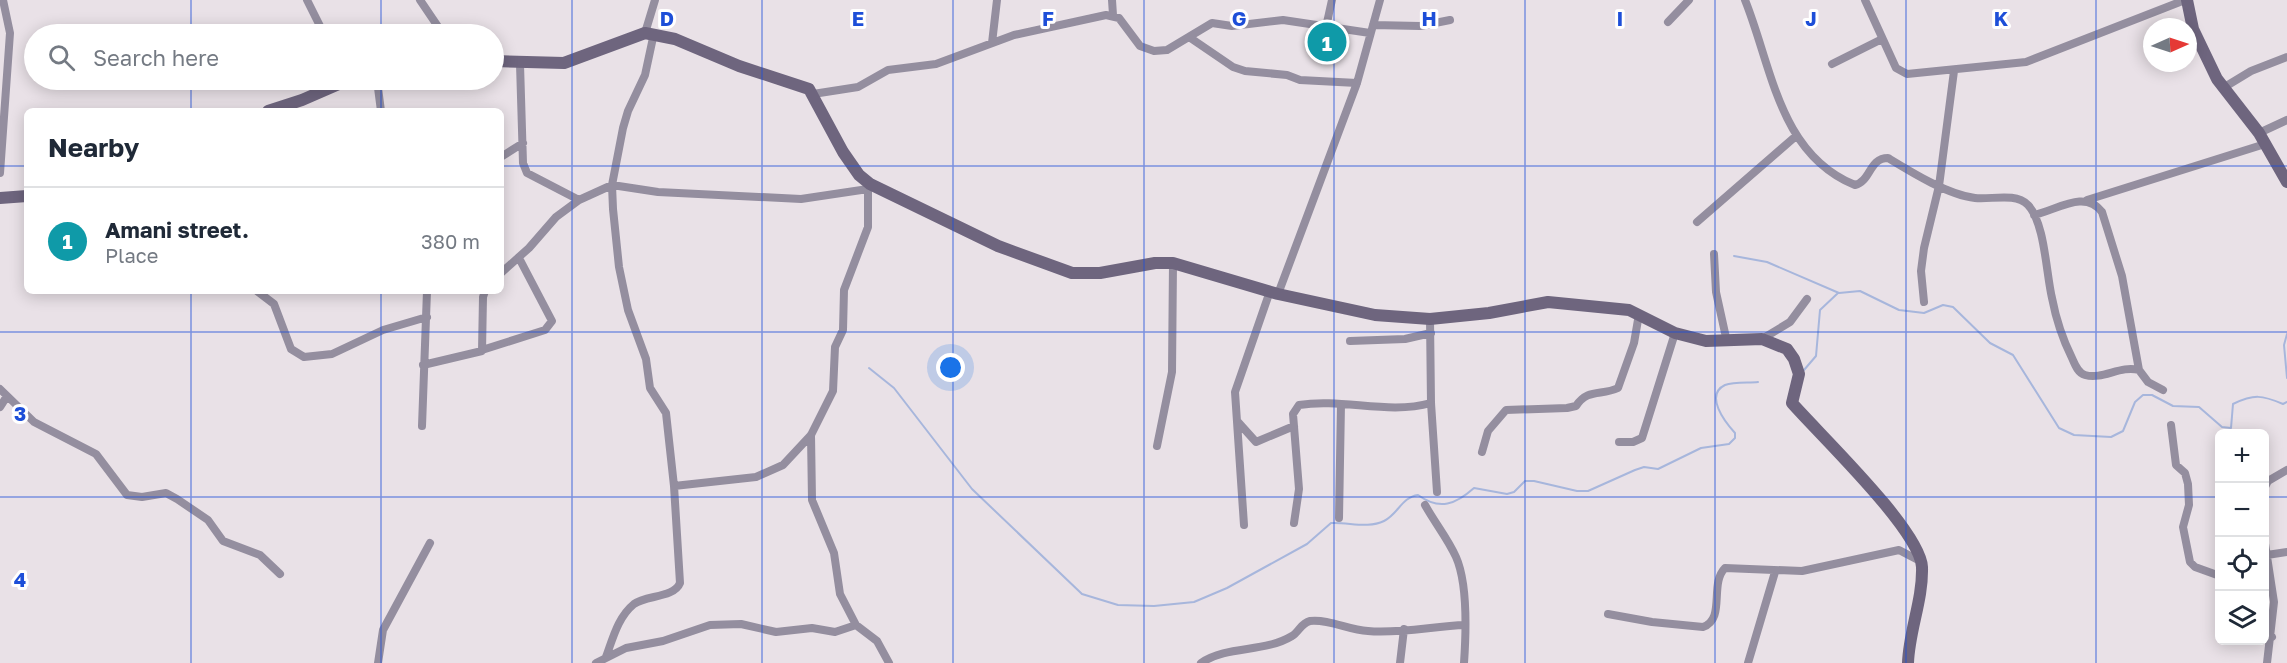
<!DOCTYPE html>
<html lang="en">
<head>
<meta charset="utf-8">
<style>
	body { margin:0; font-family:"Golos Text",sans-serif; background:#f2f2f3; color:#1f2937 }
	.controls { position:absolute; right:18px; bottom:18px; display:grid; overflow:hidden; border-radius:9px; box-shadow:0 3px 15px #0003 }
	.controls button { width:54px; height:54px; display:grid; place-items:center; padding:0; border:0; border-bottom:2px solid #e0e1e3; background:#fff; color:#1f2937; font:30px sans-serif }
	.compass { position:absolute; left:2143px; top:18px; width:54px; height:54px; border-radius:50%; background:#fff; box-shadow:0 3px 15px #0003; rotate:87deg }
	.you { position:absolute; left:951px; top:368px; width:21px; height:21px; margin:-15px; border:4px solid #fff; border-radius:50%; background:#1a73e8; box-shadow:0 0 0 9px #1a73e833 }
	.badge { display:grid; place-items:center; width:39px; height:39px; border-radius:50%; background:#0b8043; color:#fff; font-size:20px; font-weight:700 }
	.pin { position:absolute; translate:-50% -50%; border:3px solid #fff; box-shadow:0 2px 6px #0006 }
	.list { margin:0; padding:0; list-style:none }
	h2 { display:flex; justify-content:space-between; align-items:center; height:78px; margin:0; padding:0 24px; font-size:26px }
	h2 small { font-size:20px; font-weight:400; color:#747a83 }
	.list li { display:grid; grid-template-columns:39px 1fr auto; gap:18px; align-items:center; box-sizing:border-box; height:108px; padding:0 24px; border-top:2px solid #e0e1e3 }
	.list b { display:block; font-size:22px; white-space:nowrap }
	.list p { margin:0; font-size:20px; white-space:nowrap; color:#747a83 }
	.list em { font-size:20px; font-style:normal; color:#747a83 }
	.icon { flex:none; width:33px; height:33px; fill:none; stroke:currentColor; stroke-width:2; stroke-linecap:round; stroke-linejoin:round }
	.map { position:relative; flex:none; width:2287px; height:663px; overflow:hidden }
	.search { position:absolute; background:#fff; box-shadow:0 3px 15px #0003; left:24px; top:24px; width:480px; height:66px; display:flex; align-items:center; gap:15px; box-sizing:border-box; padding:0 21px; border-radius:33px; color:#747a83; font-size:22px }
	.panel { position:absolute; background:#fff; box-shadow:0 3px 15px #0003; left:24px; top:108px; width:480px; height:186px; border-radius:9px }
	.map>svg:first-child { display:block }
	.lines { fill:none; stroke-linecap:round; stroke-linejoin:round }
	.stream { stroke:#a7b6dc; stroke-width:2 }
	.street { stroke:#948e9f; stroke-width:8 }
	.secondary { stroke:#6e657e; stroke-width:12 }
	.grid { fill:none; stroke:#1d4ed8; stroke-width:1.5; stroke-opacity:0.55 }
	.grid-label { font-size:20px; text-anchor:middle; font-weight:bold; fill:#1d4ed8; stroke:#fff; stroke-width:6; stroke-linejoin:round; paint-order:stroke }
</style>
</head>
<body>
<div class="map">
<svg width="2287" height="663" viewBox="0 0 2287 663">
	<rect width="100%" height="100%" fill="#e9e1e7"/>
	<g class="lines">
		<!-- stream -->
		<path class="stream" d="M1734 256 1767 262 1839 293 1860 291 1899 310 1924 313 1943 305 1953 307 1990 343 2013 355 2059 428 2074 435 2111 437 2123 431 2135 402 2143 395H2152L2173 406 2199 407 2222 427 2231 428 2233 404C2254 394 2262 395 2283 404L2287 402
			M2287 334 2284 345 2287 378
			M869 368 894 388 972 489 1082 594 1118 605 1154 606 1194 602 1227 588 1307 544 1331 523C1349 522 1368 529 1384 521 1398 514 1402 497 1418 495 1440 511 1456 504 1474 488L1507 494 1514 492 1525 481H1534L1577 491H1588L1635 470 1644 467 1658 469 1701 448 1729 444 1735 438V433C1725 422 1704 395 1725 385 1734 382 1749 383 1758 382
			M1804 370 1816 356 1820 310 1838 293"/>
		<!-- street -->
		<path class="street" d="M307 0 324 34
			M420 0 443 34
			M1112 0 1113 15
			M1745 0C1772 67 1779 154 1855 185 1871 181 1869 158 1888 158 1911 172 1948 195 1975 198 1991 200 2015 192 2028 205 2045 223 2046 273 2052 298 2056 319 2062 338 2072 358 2075 365 2078 373 2085 375 2103 380 2120 365 2139 370
			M1865 0 1896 68 1907 74 2026 62 2185 0
			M1668 22 1689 0
			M1373 25 1420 26 1450 20
			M1326 27 1332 0
			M645 33 655 0
			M1189 37 1233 67 1245 71 1287 75 1300 80 1357 83
			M992 43 997 0
			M520 64 523 163 527 173 579 200
			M1832 64 1882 39
			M377 80 381 111
			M2223 88 2251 71 2287 57
			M813 94 858 87 888 70 936 64 1014 35 1106 15 1119 18 1140 46 1154 51 1167 50 1212 23 1232 26 1283 20 1370 33
			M2259 133 2287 120
			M501 157 523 143
			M0 173 10 33 3 0
			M2087 200 2265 144
			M2034 215C2057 210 2085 189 2102 212L2122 276 2139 370 2148 382 2163 390
			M1697 222 1796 136
			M1714 254 1716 292 1727 342
			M501 273 529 248 556 217 579 200 612 185 658 192 801 199 868 189
			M257 291 274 304 291 349 304 357 332 354 383 330 427 317
			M1278 294 1357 83 1380 0
			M1924 302 1921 271 1924 248 1939 186 1954 71
			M1430 319 1431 403 1437 492
			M1762 339 1790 322 1807 299
			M1350 341 1405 339 1431 333
			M482 350 545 330 552 321 519 258
			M423 365 482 351 483 297 485 291
			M0 389 34 422 96 454 127 495 142 497 166 493 177 499 208 520 223 541 260 555 280 574
			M0 407 7 396
			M1238 422 1256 442 1294 426
			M2171 425 2176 465 2185 473 2188 484 2189 505 2183 527 2190 562 2195 567 2220 576
			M422 426 427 291
			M811 435 812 500 834 553 840 594 856 625
			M1619 442H1633L1642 438 1675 333
			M1157 446 1172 372 1173 263
			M1482 452 1488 431 1506 410 1567 408 1576 406C1588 388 1601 396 1618 388L1634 343 1639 314
			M674 486 756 477 783 465 811 435 833 391 835 347 843 330 844 290 868 227V189L870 184
			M2264 489 2268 481 2287 470
			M1425 505C1435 523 1448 539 1456 557 1468 584 1466 634 1464 663
			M1339 518 1341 404
			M1294 523 1299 489 1293 414 1299 405C1343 398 1388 415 1431 403
			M1244 525 1235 392 1270 291
			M2264 537 2274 602 2267 663
			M2267 555 2287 552
			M1608 614 1652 622 1703 627C1726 619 1709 584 1725 568L1802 571 1899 550 1920 561
			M2264 623 2272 637
			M606 657C613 638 618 617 634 604 646 595 674 598 680 583L674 486 666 413 650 388 646 359 628 310 619 267 613 209 612 185 623 128 628 111 645 75 654 33
			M378 663 383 630 430 543
			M596 663 626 648 663 641 710 625 741 624 776 632 812 628 835 632 856 625 877 641 889 663
			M1201 663C1228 645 1264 653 1292 636 1299 632 1301 623 1310 621 1330 619 1348 630 1368 631 1399 634 1434 626 1465 625
			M1400 663 1404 629
			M1748 663 1775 572"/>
		<!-- secondary -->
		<path class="secondary" d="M2187 0 2193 29 2217 79 2259 133 2287 182
			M494 61 564 63 645 33 675 39 739 66 809 89 843 152 859 175 870 184 998 246 1072 273H1100L1155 263H1173L1278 294 1375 315 1430 319 1489 313 1548 302 1629 310 1675 333 1706 341 1762 339 1787 349 1794 359 1799 374 1792 403C1820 435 1920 530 1922 567 1923 600 1909 631 1908 663
			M268 111 302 100 348 80
			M0 198 27 196"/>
	</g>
	<!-- grid -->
	<path class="grid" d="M191 0V34M381 0V34M572 0V663M762 0V663M953 0V663M1144 0V663M1334 0V663M1525 0V663M1715 0V663M1906 0V663M2096 0V663M191 80V111M381 80V111M0 166H27M501 166H2287M191 291V663M381 291V663M0 332H2287M0 497H2220M2264 497H2287"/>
	<g class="grid-label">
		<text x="667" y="26">D</text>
		<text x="858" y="26">E</text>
		<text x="1048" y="26">F</text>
		<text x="1239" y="26">G</text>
		<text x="1429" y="26">H</text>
		<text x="1620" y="26">I</text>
		<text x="1811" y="26">J</text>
		<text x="2001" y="26">K</text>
		<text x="20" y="421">3</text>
		<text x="20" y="587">4</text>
	</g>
</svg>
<div class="controls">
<button>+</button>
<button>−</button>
<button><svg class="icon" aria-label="locate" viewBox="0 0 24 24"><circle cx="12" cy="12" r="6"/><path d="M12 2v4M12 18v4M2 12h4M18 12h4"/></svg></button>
<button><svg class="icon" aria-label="layers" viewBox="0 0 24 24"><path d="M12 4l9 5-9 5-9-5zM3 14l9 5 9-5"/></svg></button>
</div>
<svg class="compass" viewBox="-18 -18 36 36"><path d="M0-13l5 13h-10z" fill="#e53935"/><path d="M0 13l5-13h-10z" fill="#747a83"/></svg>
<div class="you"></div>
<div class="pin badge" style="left:1327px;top:42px;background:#0f9aa8">1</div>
<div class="search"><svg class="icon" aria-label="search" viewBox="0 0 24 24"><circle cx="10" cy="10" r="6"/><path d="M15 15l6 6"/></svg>Search here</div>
<section class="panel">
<h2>Nearby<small></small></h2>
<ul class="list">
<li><span class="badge" style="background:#0f9aa8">1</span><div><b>Amani street.</b><p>Place</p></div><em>380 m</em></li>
</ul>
</section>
</div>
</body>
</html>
